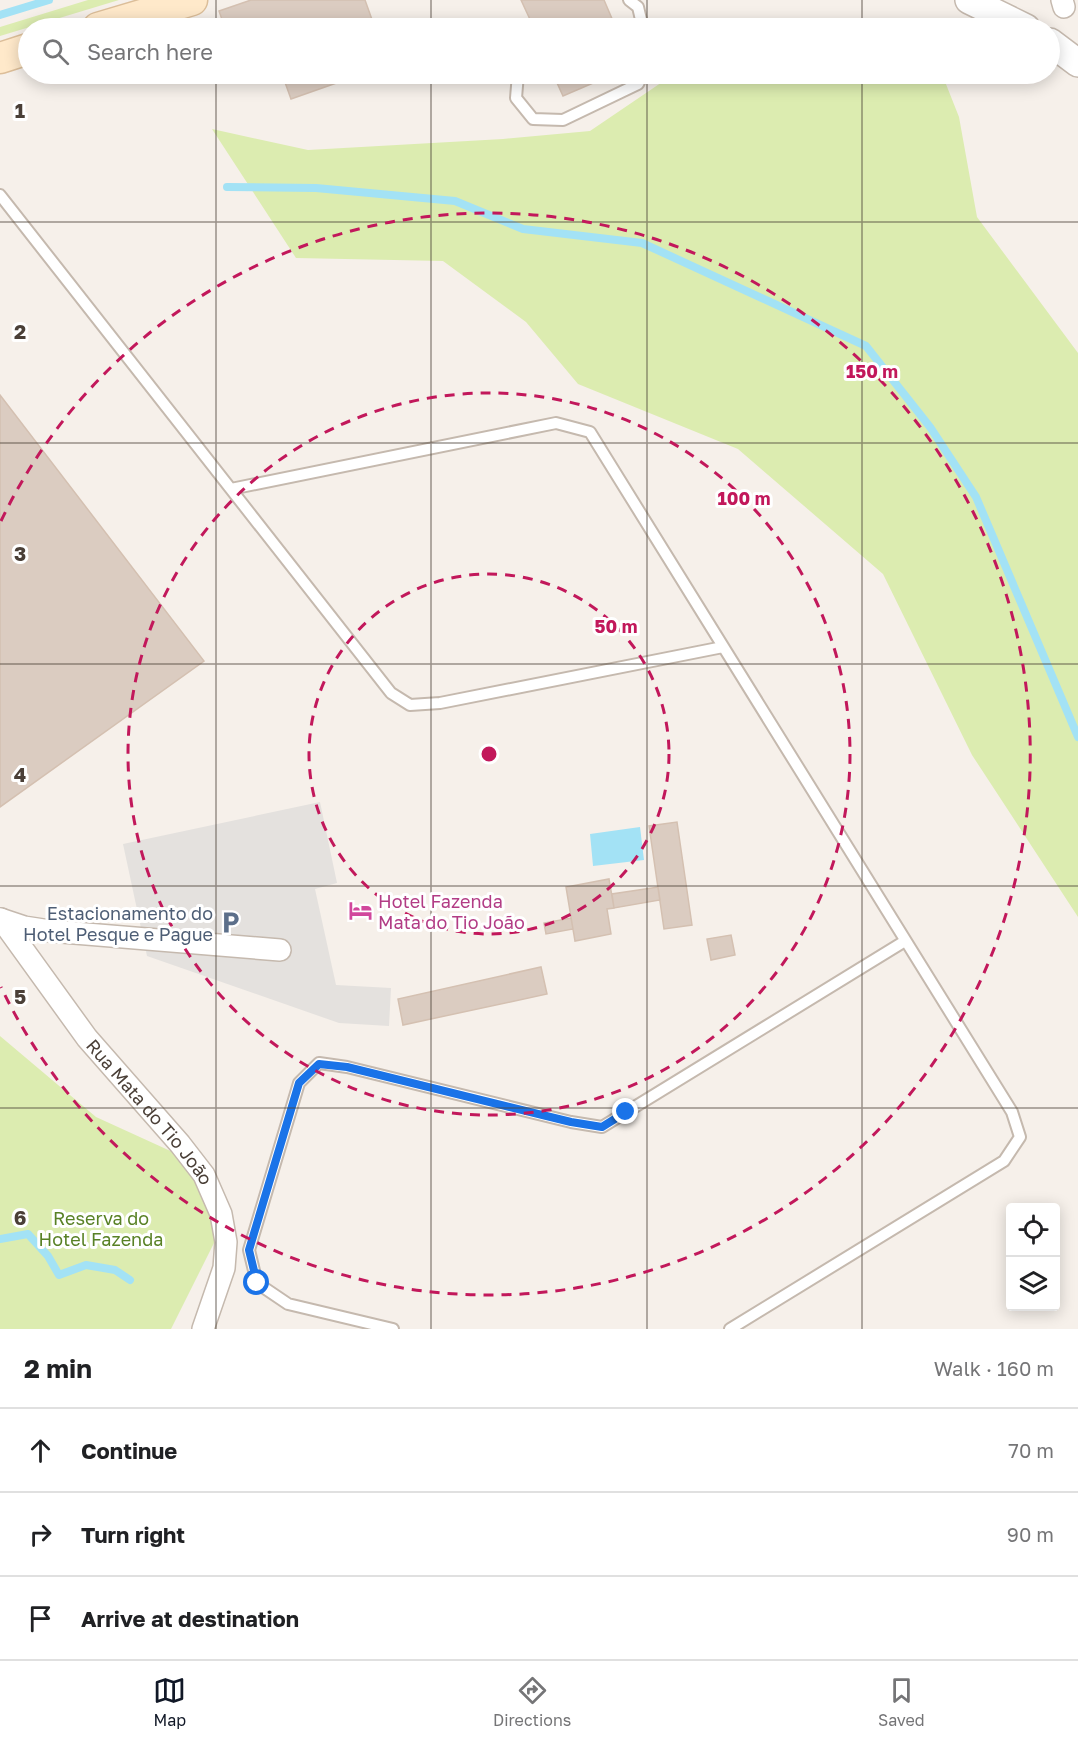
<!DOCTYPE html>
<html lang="en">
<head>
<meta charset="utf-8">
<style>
	body { margin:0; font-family:"Golos Text",sans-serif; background:#f2f2f2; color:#202124 }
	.controls { position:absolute; right:18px; bottom:18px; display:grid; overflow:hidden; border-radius:6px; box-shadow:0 3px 15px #0003 }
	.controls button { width:54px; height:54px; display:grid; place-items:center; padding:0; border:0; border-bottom:2px solid #e0e0e0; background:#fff; color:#202124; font:30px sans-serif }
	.stop { position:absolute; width:18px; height:18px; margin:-14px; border:4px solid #1a73e8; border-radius:50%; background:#fff }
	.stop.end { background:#1a73e8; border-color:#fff; box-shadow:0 2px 6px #0008 }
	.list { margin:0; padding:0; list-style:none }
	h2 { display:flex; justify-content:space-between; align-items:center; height:78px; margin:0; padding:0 24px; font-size:26px }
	h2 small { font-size:20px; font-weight:400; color:#757577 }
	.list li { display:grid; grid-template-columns:39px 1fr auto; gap:18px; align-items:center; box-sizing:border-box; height:84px; padding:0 24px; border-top:2px solid #e0e0e0 }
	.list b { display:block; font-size:22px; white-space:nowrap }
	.list em { font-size:20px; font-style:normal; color:#757577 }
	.icon { flex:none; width:33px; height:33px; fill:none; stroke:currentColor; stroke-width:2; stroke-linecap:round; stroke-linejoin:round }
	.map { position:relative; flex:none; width:1078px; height:1329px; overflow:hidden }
	.search { position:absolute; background:#fff; box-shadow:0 3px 15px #0003; left:18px; right:18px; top:18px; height:66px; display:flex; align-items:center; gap:15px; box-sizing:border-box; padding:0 21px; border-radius:33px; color:#757577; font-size:22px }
	.sheet { height:330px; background:#fff }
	nav { display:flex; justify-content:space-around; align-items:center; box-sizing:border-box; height:84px; border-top:2px solid #e0e0e0; background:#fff; font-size:16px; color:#757577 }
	nav a { display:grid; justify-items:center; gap:3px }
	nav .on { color:#111827 }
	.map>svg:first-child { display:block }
	.green { fill:#dcecb0 }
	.parking { fill:#e4e1de }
	.water { fill:#a3e2f5 }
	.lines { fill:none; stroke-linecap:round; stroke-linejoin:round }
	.stream { stroke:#a3e2f5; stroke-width:8 }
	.building { fill:#dbccc1; stroke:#d4c0b1; stroke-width:1.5 }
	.service-casing { stroke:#c5b9ae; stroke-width:14 }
	.minor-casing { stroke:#c5b9ae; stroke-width:24 }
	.tertiary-casing { stroke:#c5b9ae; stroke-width:30 }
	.secondary-casing { stroke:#dcbe99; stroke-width:33 }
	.service { stroke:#fff; stroke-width:10 }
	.minor { stroke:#fff; stroke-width:21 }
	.tertiary { stroke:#fff; stroke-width:27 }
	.secondary { stroke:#ffe9ca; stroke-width:30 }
	.route { stroke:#1a73e8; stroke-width:8 }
	.grid { fill:none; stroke:#4a3f37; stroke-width:1.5; stroke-opacity:0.55 }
	.ring { fill:none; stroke:#c2185b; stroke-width:3; stroke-dasharray:10 8 }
	.labels { text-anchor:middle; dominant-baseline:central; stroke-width:6; stroke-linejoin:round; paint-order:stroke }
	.hotel-label { font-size:18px; fill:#b23c85; stroke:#fff; text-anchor:start }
	.service-label { font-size:18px; fill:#4e5e75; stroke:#fff; text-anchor:end }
	.street-label { font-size:18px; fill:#4a3f37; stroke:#fff }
	.park-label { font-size:18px; fill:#588125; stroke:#fff }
	.grid-label { font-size:20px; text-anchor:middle; font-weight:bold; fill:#4a3f37; stroke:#fff; stroke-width:6; stroke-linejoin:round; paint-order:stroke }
	.centre { fill:#c2185b; stroke:#fff; stroke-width:3 }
	.ring-label { font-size:18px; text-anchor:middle; font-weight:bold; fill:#c2185b; stroke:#fff; stroke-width:6; stroke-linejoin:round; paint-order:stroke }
</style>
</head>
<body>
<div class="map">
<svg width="1078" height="1329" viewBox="0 0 1078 1329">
	<rect width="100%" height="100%" fill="#f6f0ea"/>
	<!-- green -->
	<path class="green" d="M88 0H119L0 36V27Z
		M923 23 925 28H827L831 26Z
		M674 74H753L760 81 769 74H942L959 117 977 217 1078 353V917L972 755 883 574 738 449 578 384 526 322 443 261 296 258 212 129 308 150 503 139 590 131Z
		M0 1036 96 1117 188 1159 221 1229 171 1329H0Z"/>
	<!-- parking -->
	<path class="parking" d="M320 802 337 883 315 889 336 985 391 988 389 1026 339 1023 147 956 123 844Z"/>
	<!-- water -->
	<path class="water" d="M640 827 644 860 593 866 590 834Z"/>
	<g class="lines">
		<!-- stream -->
		<path class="stream" d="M0 15 49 0
			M227 187 316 188 455 201 523 229 642 243 866 346 930 427 976 497 1078 737
			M0 1239 28 1234 48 1256 59 1275 86 1265 115 1270 130 1280"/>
	</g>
	<!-- building -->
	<path class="building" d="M251 0H365L375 28H225L219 11Z
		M521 0H604L616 28H534Z
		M242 74H266L244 81Z
		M282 74H362L291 99Z
		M553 74H614L563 96Z
		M0 395 204 661 0 807Z
		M677 822 692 925 664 929 649 826Z
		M609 879 614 908 607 909 611 934 575 941 566 887Z
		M658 887 660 900 614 908 612 894Z
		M571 918 573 929 546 934 544 923Z
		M731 935 735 955 711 960 707 939Z
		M541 967 547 994 403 1025 398 999Z"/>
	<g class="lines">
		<defs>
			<path id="service" d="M629 0 638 7 643 28
				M518 74 516 98 533 119 563 120 638 84 643 74
				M0 195 391 693 410 705 440 703 723 647
				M231 489 556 423 590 432 1012 1112 1020 1137 1004 1161 730 1329
				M393 1329 288 1304 257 1283 249 1250 299 1083 319 1063 347 1067 571 1122 602 1127 905 941"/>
			<g id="minor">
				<path d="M1062 0 1064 7"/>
				<path d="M0 919 24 927 50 931 280 950"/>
				<path id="s1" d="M1 919 87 1038 180 1144 204 1175 221 1214 226 1242 224 1268 203 1329"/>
			</g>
			<path id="tertiary" d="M969 0 1026 28
				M1050 42 1078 63"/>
			<path id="secondary" d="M98 28 192 0
				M0 58 28 49"/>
		</defs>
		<!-- service casing -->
		<use href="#service" class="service-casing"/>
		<!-- minor casing -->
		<use href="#minor" class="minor-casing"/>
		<!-- tertiary casing -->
		<use href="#tertiary" class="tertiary-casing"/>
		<!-- secondary casing -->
		<use href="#secondary" class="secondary-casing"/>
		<!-- service -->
		<use href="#service" class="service"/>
		<!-- minor -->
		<use href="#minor" class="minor"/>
		<!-- tertiary -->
		<use href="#tertiary" class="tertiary"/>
		<!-- secondary -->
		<use href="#secondary" class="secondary"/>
	</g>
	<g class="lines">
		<!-- route -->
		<path class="route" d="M257 1283 249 1250 299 1083 319 1064 347 1067 571 1122 602 1127 626 1112"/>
	</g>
	<!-- grid -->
	<path class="grid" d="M216 0V28M431 0V28M647 0V28M862 0V28M216 74V1329M431 74V1329M647 74V1329M862 74V1329M0 222H1078M0 443H1078M0 664H1078M0 886H1078M0 1108H1078"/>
	<!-- distance rings -->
	<g class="ring">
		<circle cx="489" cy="754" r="180"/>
		<circle cx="489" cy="754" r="361"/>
		<path d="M1 521A541 541 0 1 1 1 987"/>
	</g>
	<!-- icons -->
	<defs>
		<symbol id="hotel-bare" viewBox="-9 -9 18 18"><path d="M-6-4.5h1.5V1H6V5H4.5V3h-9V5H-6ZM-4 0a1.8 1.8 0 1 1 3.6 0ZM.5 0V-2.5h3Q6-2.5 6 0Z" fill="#d1479c" stroke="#fff" stroke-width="2.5" paint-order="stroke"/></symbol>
		<symbol id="parking-bare" viewBox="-9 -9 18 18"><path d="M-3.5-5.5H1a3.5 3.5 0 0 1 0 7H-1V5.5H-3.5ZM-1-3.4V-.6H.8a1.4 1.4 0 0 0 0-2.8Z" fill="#5c6f8a" stroke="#fff" stroke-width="2.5" paint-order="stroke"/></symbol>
	</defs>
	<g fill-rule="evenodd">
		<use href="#hotel-bare" x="344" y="894" width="33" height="33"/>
		<use href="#parking-bare" x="214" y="906" width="33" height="33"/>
	</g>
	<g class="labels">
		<!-- hotel labels -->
		<g class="hotel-label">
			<text x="378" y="901">Hotel Fazenda<tspan x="378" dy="21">Mata do Tio João</tspan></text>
		</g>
		<!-- service labels -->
		<g class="service-label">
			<text x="213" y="913">Estacionamento do<tspan x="213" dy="21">Hotel Pesque e Pague</tspan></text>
		</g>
		<!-- street labels -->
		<g class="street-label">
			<text stroke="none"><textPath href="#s1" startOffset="244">Rua Mata do Tio João</textPath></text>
		</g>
		<!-- park labels -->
		<g class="park-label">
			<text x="101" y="1218">Reserva do<tspan x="101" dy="21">Hotel Fazenda</tspan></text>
		</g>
	</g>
	<g class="grid-label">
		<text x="20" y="118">1</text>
		<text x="20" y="339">2</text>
		<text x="20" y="561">3</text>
		<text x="20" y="782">4</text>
		<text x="20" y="1004">5</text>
		<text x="20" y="1225">6</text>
	</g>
	<circle cx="489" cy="754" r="9" class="centre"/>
	<g class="ring-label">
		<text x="872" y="378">150 m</text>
		<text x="744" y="505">100 m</text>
		<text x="616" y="633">50 m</text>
	</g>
</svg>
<div class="controls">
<button><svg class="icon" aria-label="locate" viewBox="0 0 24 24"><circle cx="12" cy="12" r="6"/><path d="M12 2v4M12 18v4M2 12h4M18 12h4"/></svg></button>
<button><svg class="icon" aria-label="layers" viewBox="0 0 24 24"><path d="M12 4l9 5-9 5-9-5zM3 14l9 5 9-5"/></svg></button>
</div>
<div class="stop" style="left:257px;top:1283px"></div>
<div class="stop end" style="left:626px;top:1112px"></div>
<div class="search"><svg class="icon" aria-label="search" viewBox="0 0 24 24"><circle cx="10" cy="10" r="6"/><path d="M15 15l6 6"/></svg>Search here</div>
</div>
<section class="sheet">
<h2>2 min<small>Walk · 160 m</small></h2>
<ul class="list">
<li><svg class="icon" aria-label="ahead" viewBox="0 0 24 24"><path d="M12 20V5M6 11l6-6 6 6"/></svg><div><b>Continue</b></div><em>70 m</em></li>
<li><svg class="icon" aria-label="right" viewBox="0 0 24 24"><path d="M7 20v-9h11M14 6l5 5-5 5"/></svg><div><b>Turn right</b></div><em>90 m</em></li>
<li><svg class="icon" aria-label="arrive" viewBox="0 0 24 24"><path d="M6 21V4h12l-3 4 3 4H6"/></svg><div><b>Arrive at destination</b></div></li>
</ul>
</section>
<nav>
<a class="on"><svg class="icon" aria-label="map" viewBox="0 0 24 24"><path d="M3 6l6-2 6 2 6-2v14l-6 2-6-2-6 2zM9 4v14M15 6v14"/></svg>Map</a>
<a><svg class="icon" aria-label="directions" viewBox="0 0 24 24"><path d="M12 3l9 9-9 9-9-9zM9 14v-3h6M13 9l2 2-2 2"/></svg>Directions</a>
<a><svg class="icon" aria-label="saved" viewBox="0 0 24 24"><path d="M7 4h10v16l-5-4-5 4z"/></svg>Saved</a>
</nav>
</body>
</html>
